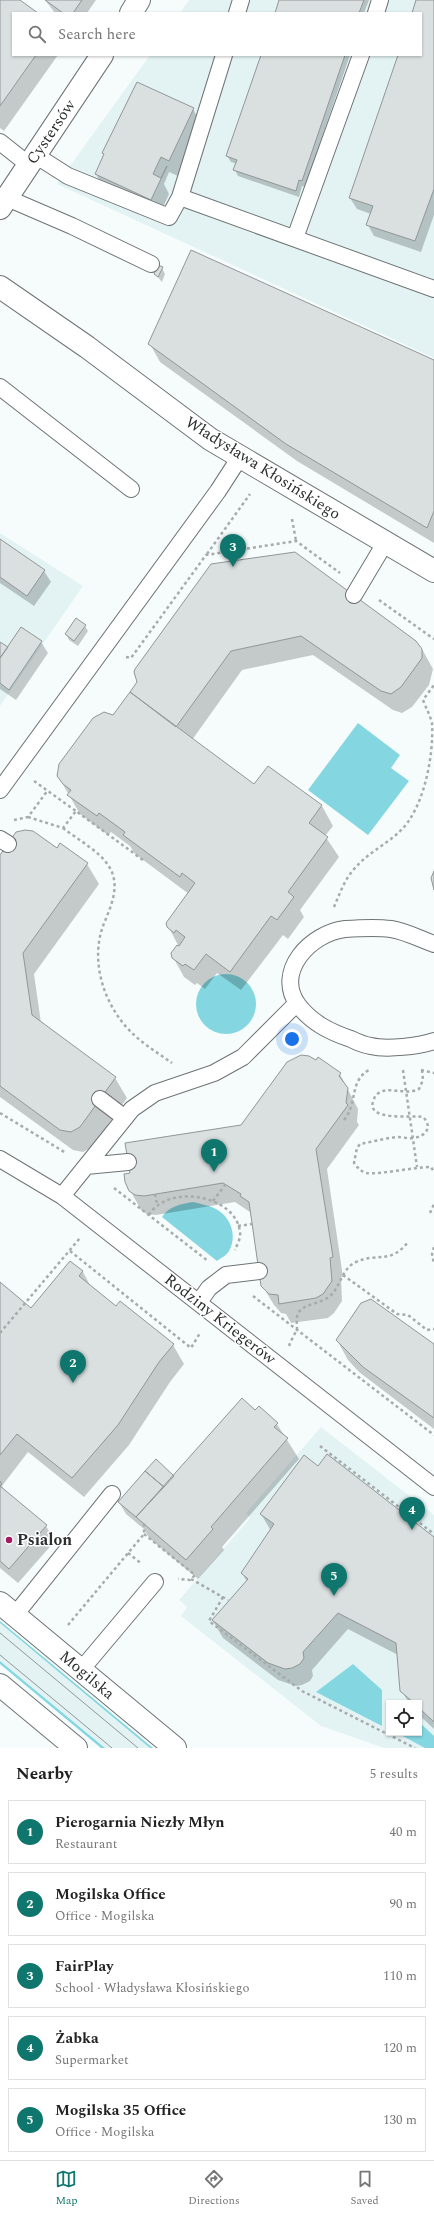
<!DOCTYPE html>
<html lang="en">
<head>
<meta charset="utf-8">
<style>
	body { margin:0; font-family:Spectral,serif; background:#f6f6f6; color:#222 }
	.controls { position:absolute; right:12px; bottom:12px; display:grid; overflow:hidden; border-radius:0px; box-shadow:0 1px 3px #0004 }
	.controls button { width:36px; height:36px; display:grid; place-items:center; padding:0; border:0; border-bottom:1px solid #e0e0e0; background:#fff; color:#222; font:20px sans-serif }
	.you { position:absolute; left:292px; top:1039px; width:14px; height:14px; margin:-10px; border:3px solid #fff; border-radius:50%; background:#1a73e8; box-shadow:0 0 0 6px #1a73e833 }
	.badge { display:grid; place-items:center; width:26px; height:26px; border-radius:50%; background:#0f766e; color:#fff; font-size:13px; font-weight:700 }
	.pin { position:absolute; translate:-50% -33px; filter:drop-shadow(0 1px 2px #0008) }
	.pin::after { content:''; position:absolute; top:21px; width:14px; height:12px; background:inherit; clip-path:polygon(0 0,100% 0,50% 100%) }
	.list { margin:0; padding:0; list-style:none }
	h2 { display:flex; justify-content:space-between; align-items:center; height:52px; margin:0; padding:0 16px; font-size:17px }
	h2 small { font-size:13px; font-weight:400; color:#767676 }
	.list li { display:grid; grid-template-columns:26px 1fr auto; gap:12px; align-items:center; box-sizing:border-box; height:64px; margin:0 8px 8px; padding:0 8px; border:1px solid #e0e0e0; border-radius:0px }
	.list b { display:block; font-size:15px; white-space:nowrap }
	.list p { margin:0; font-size:13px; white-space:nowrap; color:#767676 }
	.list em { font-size:13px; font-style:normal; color:#767676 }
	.icon { flex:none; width:22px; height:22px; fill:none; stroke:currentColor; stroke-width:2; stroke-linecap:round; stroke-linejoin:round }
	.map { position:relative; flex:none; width:434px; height:1748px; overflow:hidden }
	.search { position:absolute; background:#fff; box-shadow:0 1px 3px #0004; left:12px; right:12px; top:12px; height:44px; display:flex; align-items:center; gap:10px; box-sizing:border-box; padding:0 14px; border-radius:0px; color:#767676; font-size:15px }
	.sheet { height:412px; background:#fff }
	nav { display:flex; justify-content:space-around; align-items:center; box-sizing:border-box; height:56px; border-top:1px solid #e0e0e0; background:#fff; font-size:11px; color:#767676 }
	nav a { display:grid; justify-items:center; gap:2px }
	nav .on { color:#0f766e }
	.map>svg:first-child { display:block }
	.built { fill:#e3f3f4; fill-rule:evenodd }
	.green { fill:#84d6e0 }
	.shadow { fill:#0003 }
	.building { fill:#dadfe0; stroke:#919697 }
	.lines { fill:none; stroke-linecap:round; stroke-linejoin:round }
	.lane-casing { stroke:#6e7374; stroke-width:18 }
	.street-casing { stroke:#6e7374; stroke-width:24 }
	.secondary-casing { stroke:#6e7374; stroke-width:24 }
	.path { stroke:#a7abac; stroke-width:2.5; stroke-dasharray:3 3; stroke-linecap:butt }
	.lane { stroke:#fff; stroke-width:16 }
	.street { stroke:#fff; stroke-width:22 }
	.secondary { stroke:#fff; stroke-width:22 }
	.tram { stroke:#919696; stroke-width:1 }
	.poi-dot { fill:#a41961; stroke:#fff; stroke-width:1.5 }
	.labels { text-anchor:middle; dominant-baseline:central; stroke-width:3; stroke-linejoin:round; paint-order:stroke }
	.street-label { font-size:16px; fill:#2b2d2e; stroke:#fff }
	.poi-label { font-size:16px; font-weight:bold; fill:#2b2d2e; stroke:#fff; text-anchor:start }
</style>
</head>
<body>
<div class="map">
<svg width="434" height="1748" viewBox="0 0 434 1748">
	<rect width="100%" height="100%" fill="#f6fcfc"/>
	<!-- built -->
	<path class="built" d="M189 0H434V358L57 184 150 55H421V13H180Z
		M0 533 83 586 0 706Z
		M321 1427 434 1515V1748H384L321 1726 181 1616 187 1607 179 1600 250 1518 246 1513ZM389 1703H419V1733H389Z
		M0 1623 150 1748H105L0 1661Z"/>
	<!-- green -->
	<path class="green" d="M358 723 400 755 391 768 409 781 368 835 308 790Z
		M196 1004a30 30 0 1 1 60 0a30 30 0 1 1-60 0Z
		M193 1202C200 1204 208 1205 214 1208 230 1215 238 1235 229 1251 227 1255 221 1258 217 1261L162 1217C169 1206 181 1204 193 1202Z
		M0 1621 153 1748H150L0 1623Z
		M0 1661 105 1748H101L0 1664Z
		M353 1664 382 1690V1726L316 1692Z
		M419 1722 434 1736V1748H425L397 1733H419Z"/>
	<!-- shadow -->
	<path class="shadow" d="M0 0H18L37 13H13V55H58L4 131 0 128Z
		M45 0H96L87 13H55Z
		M281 0H369L364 13H276Z
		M417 0H434V215L421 252 374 236 368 225 371 214 357 209 350 198 399 55H421V13H413Z
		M262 55H350L305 187 302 186 299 197 238 176 235 170 237 164 231 162 227 156Z
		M193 109 201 124 178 176 169 172 164 184 169 194 160 214 104 189 96 174 104 155 103 153Z
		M162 268 165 274 162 282 155 274Z
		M150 344 434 361V543L297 461 160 362Z
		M0 540 44 571 51 582 34 606 0 583Z
		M212 564 422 649 433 669 429 685 412 707 402 713 393 710 313 655 242 670 192 740 254 785 268 767 322 806 333 826 325 836 339 857 300 910 304 917 288 939 283 935 241 990 217 973 205 989 197 983 195 985 184 977 173 957 172 954 178 945 168 926 189 894 135 854 130 846 111 832 108 835 80 814 58 776 60 764 96 716 104 713 113 716 131 693Z
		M85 626 88 631 78 646 69 640 66 634Z
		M41 642 48 653 16 700 0 689V643L8 648Z
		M57 849 87 864 99 884 34 974 41 1023 115 1078 127 1098 92 1147 83 1152 73 1150 0 1097V856Z
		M340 1074 358 1109 357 1122 359 1125 327 1169 343 1277H341L342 1301 334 1313 328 1318 291 1323 286 1314 281 1313 274 1305 262 1285 250 1212 235 1202 156 1215 147 1214 141 1210 130 1190 131 1174 241 1126Z
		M70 1262 83 1272 91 1287 116 1307 173 1345 184 1364 170 1382 129 1445 84 1497 28 1452 2 1486 5 1491 46 1526 55 1541 18 1583 0 1568V1283L32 1309Z
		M337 1340 434 1346V1429L359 1372 348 1360Z
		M255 1411 277 1424 299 1459 222 1547 224 1550 198 1579 149 1538 144 1529 126 1514 119 1502 156 1461 173 1477Z
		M318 1467 434 1539V1729L419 1715V1703H409L401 1690 398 1655 348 1629 312 1670 313 1676 310 1681 302 1685 296 1686 278 1680 223 1638 213 1621 247 1582 242 1573 271 1531 261 1514Z"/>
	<!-- building -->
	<path class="building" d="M0 0H20L38 13H13V55H36L0 106Z
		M45 0H82L73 13H63Z
		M279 0H364L359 13H275Z
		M416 0H434V189L415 241 366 225 373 206 349 198 398 55H421V13H412Z
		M261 55H345L302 181 299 180 296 191 233 170 237 160 226 156Z
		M137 82 194 108 169 161 161 157 153 174 161 178 167 166 151 200 95 174 104 154 102 153Z
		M191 250 434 360V511L427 528 286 444 148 344Z
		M158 265 163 267 158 277 154 274Z
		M0 539 45 570 27 596 0 577Z
		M295 552 416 641 422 649V658L401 687 391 694 381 691 301 636 231 651 176 727 130 692 137 682 134 672 135 669 211 564Z
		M76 618 86 625 74 641 65 634Z
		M21 627 42 641 9 690 0 683V658Z
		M0 642 8 647 0 658Z
		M130 692 254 784 268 766 322 805 309 823 328 837 288 892 294 897 277 920 271 916 230 972 206 954 194 970 185 964 183 966 172 958 171 953 177 945 179 946 185 937 176 930 174 933 167 927 166 923 195 883 182 873 180 877 123 835 125 832 99 813 97 816 67 795 71 790 63 784 57 776 59 764 93 718 104 712 113 715Z
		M25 830 33 831 57 848 60 843 88 863 23 953 32 1015 116 1077 80 1127 71 1132 60 1130 0 1086V855L16 832Z
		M434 871V890L431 878Z
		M301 1055 309 1056 316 1060 318 1057 341 1073 339 1076 348 1088 346 1103 348 1105 316 1149 333 1257 330 1258 332 1281 323 1294 316 1298 279 1304 278 1295 269 1294 261 1286 249 1202 240 1196 241 1194 223 1183 144 1196 135 1195 129 1191 125 1182 124 1174 130 1173 125 1143 241 1125 287 1062Z
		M70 1261 83 1271 79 1276 116 1306 120 1301 174 1344 159 1362 118 1425 72 1478 17 1434 0 1455V1282L31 1308Z
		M371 1299 434 1344V1418L363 1367 336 1340 361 1303Z
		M242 1398 255 1410 259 1406 278 1423 274 1427 288 1438 211 1527 213 1529 186 1560 136 1517Z
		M327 1454 434 1537V1722L419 1708V1703H414L400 1691 396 1643 338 1613 303 1652 304 1658 300 1664 292 1668 285 1669 268 1663 212 1620 248 1579 241 1573 274 1524 260 1514 304 1455 318 1466Z
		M156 1459 174 1476 164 1487 145 1471Z
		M145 1471 164 1487 136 1517 118 1502Z
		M0 1481 2 1484 0 1486 47 1525 9 1569 0 1561Z"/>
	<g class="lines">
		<defs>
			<path id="lane" d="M237 13 241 0
				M376 13 380 0
				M0 142 29 165
				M35 155 68 176 169 217 180 197 224 55
				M180 197 434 289
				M7 198 72 226 151 264
				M295 238 361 55
				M0 387 131 489
				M354 595 385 543
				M0 790 218 491 240 457
				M0 839 8 844
				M434 944C420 939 405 931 391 929 377 927 359 928 345 929 311 933 274 971 298 1005 312 1023 330 1032 351 1039 357 1042 364 1045 371 1046 387 1050 419 1046 434 1041
				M100 1099 125 1118
				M0 1159 62 1196 434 1487
				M86 1166 128 1162
				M62 1196 132 1109 155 1093 214 1073 243 1057 297 1003
				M199 1302 209 1288 226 1275 259 1271
				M15 1615 112 1494
				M81 1670 155 1582"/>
			<path id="street" d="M131 13 139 0
				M0 208 102 55
				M0 287 87 347 210 439 434 571"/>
			<path id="secondary" d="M0 1603 175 1748
				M0 1685 76 1748"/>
		</defs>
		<!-- lane casing -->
		<use href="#lane" class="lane-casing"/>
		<!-- street casing -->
		<use href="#street" class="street-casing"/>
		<!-- secondary casing -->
		<use href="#secondary" class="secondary-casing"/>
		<!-- path -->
		<path class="path" d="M292 519 296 541
			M207 554 250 494
			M379 600 434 639
			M126 657 131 658 206 555 296 541 340 573
			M34 781 76 811
			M28 817 63 828 76 811 143 860
			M14 820 28 817 48 790
			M63 828C78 840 102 852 111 870 120 889 110 908 103 926 90 962 104 1005 131 1032 143 1044 158 1053 172 1063
			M334 907C340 893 345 878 356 867 368 853 385 845 398 833 424 811 434 755 432 723 430 715 426 708 423 700L434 685
			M403 1070 417 1167
			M421 1070 434 1073
			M422 1070 423 1080 419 1089C406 1095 396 1088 383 1091 379 1092 375 1095 374 1099 363 1122 412 1115 423 1117 433 1127 426 1136 414 1138 409 1139 403 1137 398 1137 385 1138 372 1142 360 1144L357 1148 354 1163C358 1168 360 1171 366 1173 378 1175 414 1167 431 1167L434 1172
			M0 1113 66 1153
			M344 1120C358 1103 349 1081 369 1070
			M114 1188 208 1261
			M155 1194 157 1204
			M213 1201 225 1185
			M430 1213 434 1204
			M149 1215C168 1183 236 1195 240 1232 241 1238 237 1245 235 1250
			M238 1226 252 1224
			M434 1247 432 1254 434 1264
			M70 1251 191 1348 200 1333
			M343 1275 397 1314 408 1315 427 1330 434 1329
			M253 1296 434 1435
			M0 1333 80 1238
			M289 1346C291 1340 295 1334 297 1329 297 1324 296 1318 298 1313 305 1303 321 1304 330 1296 341 1286 342 1268 356 1262 378 1252 390 1265 408 1242
			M320 1446 434 1534
			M144 1534 195 1575 190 1580 178 1579
			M128 1553 142 1564
			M191 1579 228 1600
			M223 1597 209 1621 302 1691 415 1748
			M68 1625 144 1534V1523"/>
		<!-- lane -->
		<use href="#lane" class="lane"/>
		<!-- street -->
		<use href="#street" class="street"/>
		<!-- secondary -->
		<use href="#secondary" class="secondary"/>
		<!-- tram -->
		<path class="tram" d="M0 1633 138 1748
			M0 1655 112 1748"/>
	</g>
	<!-- markers -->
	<circle class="poi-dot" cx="9" cy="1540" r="4"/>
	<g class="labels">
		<!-- street labels -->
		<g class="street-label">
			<text transform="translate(51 132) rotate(-56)">Cystersów</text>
			<text transform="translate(263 468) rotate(32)">Władysława Kłosińskiego</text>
			<text transform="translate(220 1319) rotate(38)">Rodziny Kriegerów</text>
			<text transform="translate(87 1675) rotate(40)">Mogilska</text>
		</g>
		<!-- poi labels -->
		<g class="poi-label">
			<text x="17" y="1540">Psialon</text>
		</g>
	</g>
</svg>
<div class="controls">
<button><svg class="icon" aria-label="locate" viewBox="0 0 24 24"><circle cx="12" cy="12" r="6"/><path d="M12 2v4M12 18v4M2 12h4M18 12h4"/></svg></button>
</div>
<div class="you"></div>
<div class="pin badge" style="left:214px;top:1172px">1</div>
<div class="pin badge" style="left:73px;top:1383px">2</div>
<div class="pin badge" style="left:233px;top:567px">3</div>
<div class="pin badge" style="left:412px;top:1530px">4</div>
<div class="pin badge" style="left:334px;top:1596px">5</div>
<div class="search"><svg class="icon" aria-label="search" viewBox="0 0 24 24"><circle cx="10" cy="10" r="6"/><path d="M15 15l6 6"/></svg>Search here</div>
</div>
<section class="sheet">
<h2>Nearby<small>5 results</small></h2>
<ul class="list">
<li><span class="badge">1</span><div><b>Pierogarnia Niezły Młyn</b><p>Restaurant</p></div><em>40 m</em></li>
<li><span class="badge">2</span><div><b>Mogilska Office</b><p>Office · Mogilska</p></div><em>90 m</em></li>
<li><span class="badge">3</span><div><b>FairPlay</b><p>School · Władysława Kłosińskiego</p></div><em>110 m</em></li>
<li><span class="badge">4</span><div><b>Żabka</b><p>Supermarket</p></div><em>120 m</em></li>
<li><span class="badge">5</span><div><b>Mogilska 35 Office</b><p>Office · Mogilska</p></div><em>130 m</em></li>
</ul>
</section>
<nav>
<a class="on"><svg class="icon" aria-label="map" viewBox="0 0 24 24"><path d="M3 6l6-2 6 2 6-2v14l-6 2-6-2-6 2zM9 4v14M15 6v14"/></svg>Map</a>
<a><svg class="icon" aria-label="directions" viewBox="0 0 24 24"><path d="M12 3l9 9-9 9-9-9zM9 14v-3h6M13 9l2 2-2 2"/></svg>Directions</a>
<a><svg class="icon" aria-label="saved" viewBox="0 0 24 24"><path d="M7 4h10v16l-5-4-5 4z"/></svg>Saved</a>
</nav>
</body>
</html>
